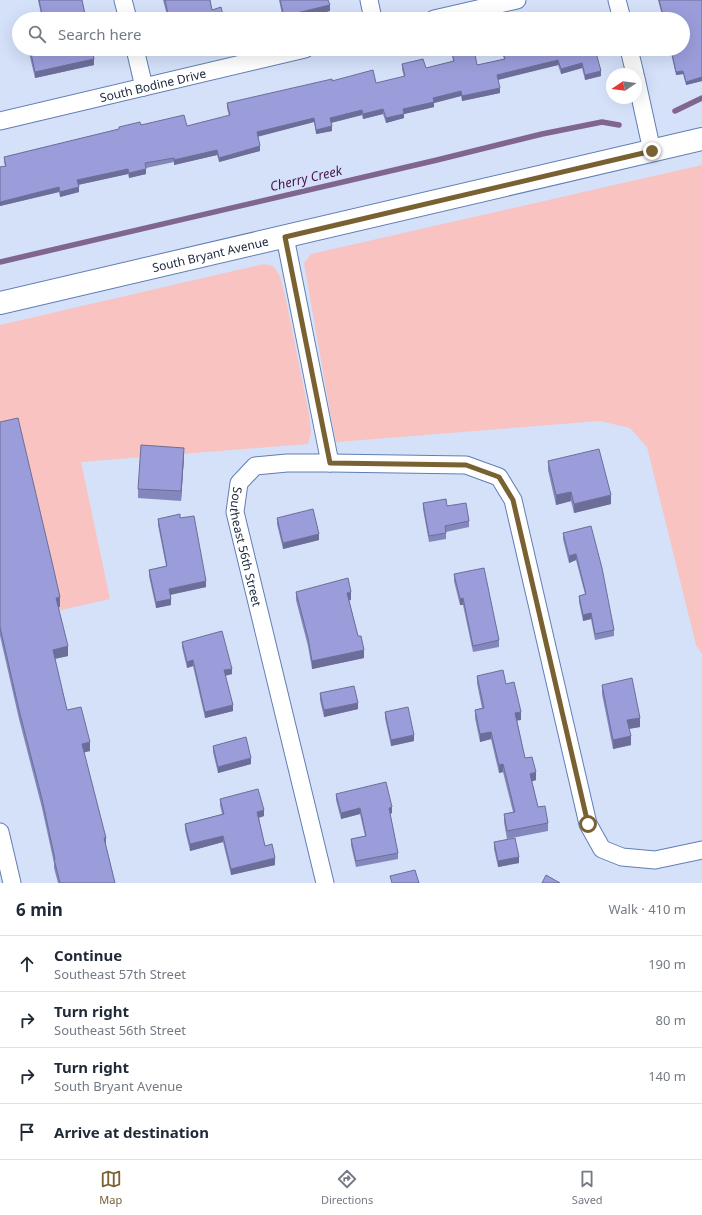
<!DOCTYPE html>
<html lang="en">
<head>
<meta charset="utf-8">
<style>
	body { margin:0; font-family:"Noto Sans",sans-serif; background:#f2f2f3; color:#1f2937 }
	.compass { position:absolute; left:606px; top:68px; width:36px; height:36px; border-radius:50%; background:#fff; box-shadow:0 4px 16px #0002; rotate:257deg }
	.stop { position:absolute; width:12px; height:12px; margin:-9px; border:3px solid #7a6132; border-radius:50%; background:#fff }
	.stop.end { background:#7a6132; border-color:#fff; box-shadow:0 1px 4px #0008 }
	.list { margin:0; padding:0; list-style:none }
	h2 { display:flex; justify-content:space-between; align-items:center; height:52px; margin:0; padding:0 16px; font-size:17px }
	h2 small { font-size:13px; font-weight:400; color:#747a83 }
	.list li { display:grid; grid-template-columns:26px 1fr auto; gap:12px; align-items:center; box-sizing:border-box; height:56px; padding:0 16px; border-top:1px solid #e0e1e3 }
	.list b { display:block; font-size:15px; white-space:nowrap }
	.list p { margin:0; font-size:13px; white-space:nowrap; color:#747a83 }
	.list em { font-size:13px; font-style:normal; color:#747a83 }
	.icon { flex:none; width:22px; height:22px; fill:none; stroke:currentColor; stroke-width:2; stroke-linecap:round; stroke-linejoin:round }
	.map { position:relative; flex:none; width:702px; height:883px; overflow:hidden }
	.search { position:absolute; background:#fff; box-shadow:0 4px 16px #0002; left:12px; right:12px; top:12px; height:44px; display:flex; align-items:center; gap:10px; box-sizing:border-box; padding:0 14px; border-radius:22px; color:#747a83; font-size:15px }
	.sheet { height:276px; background:#fff }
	nav { display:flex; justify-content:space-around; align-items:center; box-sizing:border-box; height:56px; border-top:1px solid #e0e1e3; background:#fff; font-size:11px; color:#747a83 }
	nav a { display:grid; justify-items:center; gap:2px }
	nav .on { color:#7a6132 }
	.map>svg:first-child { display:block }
	.green { fill:#f8c3c1 }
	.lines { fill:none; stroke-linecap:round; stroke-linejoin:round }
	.stream { stroke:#80668f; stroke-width:5.5 }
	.minor-casing { stroke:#617eb3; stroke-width:19 }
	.secondary-casing { stroke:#617eb3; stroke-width:24 }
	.minor { stroke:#fff; stroke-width:17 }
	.secondary { stroke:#fff; stroke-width:22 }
	.wall { fill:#8487bb }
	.shaded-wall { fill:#6c6e99 }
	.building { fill:#9a9dda; stroke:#6c6e99 }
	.route { stroke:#7a6132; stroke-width:5 }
	.labels { text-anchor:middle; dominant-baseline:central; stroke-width:3; stroke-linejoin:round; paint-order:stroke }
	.street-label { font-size:12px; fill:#19253b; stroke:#d4e1f9 }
	.water-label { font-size:13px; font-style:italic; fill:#47124f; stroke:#d4e1f9 }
</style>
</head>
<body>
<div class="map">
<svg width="702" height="883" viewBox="0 0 702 883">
	<rect width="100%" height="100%" fill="#d4e1f9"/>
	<!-- green -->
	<path class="green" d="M702 165V654L696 645 647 447 630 428 600 421 336 442 329 406 304 263 311 254Z
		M264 264 273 266 280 276 286 300 309 414 311 433 308 444 81 462 110 599 0 624V325Z"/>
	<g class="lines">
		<!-- stream -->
		<path class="stream" d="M675 111 702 98
			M0 262 437 160 542 134 602 122 619 125"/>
		<defs>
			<g id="minor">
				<path d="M123 0 128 19"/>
				<path d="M369 0 373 19"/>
				<path d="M617 0 622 19"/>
				<path d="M434 19 517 0"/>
				<path d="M135 49 144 87"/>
				<path d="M629 49 635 74"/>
				<path d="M636 78 652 151"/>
				<path id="s1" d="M0 121 305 49"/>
				<path id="s2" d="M285 237 330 463H287L255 466 239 483 235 512 325 883"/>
				<path d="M330 463 466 465 499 477 513 500 588 824 602 849 622 857 655 860 702 850"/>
				<path d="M0 832 12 883"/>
			</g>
			<g id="secondary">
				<path id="s3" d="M0 303 702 139"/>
			</g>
		</defs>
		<!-- minor casing -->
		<use href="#minor" class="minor-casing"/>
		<!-- secondary casing -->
		<use href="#secondary" class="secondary-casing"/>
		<!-- minor -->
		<use href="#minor" class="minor"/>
		<!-- secondary -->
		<use href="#secondary" class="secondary"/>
	</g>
	<!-- wall -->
	<path class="wall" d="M38 0H82L86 19H42Z
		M163 0H210L212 10 224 19H168Z
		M279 0H328L330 11 296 19H283Z
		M658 0H702V81L686 85 683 74 676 75 670 49H683V19H663Z
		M29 49H92L94 65 35 78 29 53Z
		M501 49H595L601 76 585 80 582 68 561 74 558 65 498 80 500 93 462 101 461 96 434 103V107L404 114V118L386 123 383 114 363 119 362 115 331 123 332 131 316 134 314 122 258 136 260 151 219 162 217 155 174 165V162L146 168V174L129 178 128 174 78 185 79 192 60 197 59 192 0 206V167L5 166 4 162V157L119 129V127L141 125 187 126 229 116 227 108V103L332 81 376 83 404 77 402 69V64L426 68 453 61 452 53 477 65 504 59Z
		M0 422 60 607H58L68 656 55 659 67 710 90 751 84 752 106 846 115 883H58L54 868V863L42 808 19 719 0 636Z
		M184 457 181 501 138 498V489Z
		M548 461 611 504 574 513 571 501 556 505 548 470Z
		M423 503 447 506 469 521V527L446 532V539L429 542 423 509Z
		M180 518 206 587 170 595 171 605 156 608 149 576V570L166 566 158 525V519Z
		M277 518 319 540 283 549 277 524Z
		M591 526 614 630V636L595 640 591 619 583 621 579 602V596L585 594 576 560 569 563 563 539V533Z
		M454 574 499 640V647L473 652 463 605H460L454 581Z
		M296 592 351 600H349L358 636 364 658 312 669 308 646 296 600Z
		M182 642 232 674 225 676 233 711 205 718 193 666 187 668 182 647Z
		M477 676 506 684 521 720H517L525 758 536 780 532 781 538 807 548 823V831L507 839 504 822V814L513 812 503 772 499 773 491 739 480 742 475 718V710L482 708 477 683Z
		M602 685 640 727 629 729 631 745 613 749 602 694Z
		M320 693 358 709 324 717 320 700Z
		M385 712 414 741 391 746 385 718Z
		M213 746 251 764 218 773 213 752Z
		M336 794 392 813 390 814 398 853V859L356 867 351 845V839L365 836 360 814 341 819 336 800Z
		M220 799 264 816 259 818 265 846 275 865 231 875 223 842 190 851 185 830V824L222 814 220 805Z
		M494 842 519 863 498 867 494 849Z"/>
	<!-- shaded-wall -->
	<path class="shaded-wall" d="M330 5V11L296 19H284V16Z
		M94 59V65L35 78V72Z
		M558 60V65L497 80V75Z
		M582 63V68L561 74V69Z
		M601 71V76L585 80V75Z
		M683 71V74L676 75V72Z
		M702 77V81L686 85V82Z
		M500 88V93L462 101V96Z
		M461 91V96L434 103V107L404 114V118L386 123V118L403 109 433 98Z
		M383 109V114L363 119V114Z
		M362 110V115L330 123V118Z
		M314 118V122L257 137V132Z
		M332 126V131L316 134V130Z
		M260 146V151L219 162V158Z
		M217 150V155L174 165V160Z
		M128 169V174L77 185V180Z
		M146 169V174L129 178V173Z
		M59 187V192L0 206V202Z
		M79 187V192L60 197V192Z
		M184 448V457L181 501V491Z
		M571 492V501L556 505V495Z
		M611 495V504L574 513V504Z
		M319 534V540L283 549V543Z
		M576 554V560L569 563V556Z
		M206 581V587L169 595V589Z
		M351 592V600L347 601V593Z
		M60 597V607H56V598Z
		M463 598V605H460V599Z
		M171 599V605L156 608V602Z
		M591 613V619L583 621V615Z
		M68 646V656L53 659V650Z
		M364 650V658L312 669V661Z
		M193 660V666L187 668V662Z
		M232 669V674L224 676V670Z
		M358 703V709L324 717V710Z
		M233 705V711L205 718V712Z
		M521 712V720L515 721V713Z
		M640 718V727L627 729V720Z
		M491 732V739L480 742V734Z
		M414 735V741L391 746V740Z
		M631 736V745L613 749V740Z
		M90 742V751L82 753V744Z
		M251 758V764L218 773V767Z
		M503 764V772L499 773V765Z
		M536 772V780L530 782V774Z
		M392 807V813L389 814V808Z
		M360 808V814L341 819V813Z
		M264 810V816L257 818V812Z
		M223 836V842L190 851V844Z
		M104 838H106V847Z
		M519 857V863L498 867V861Z
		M275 858V865L231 875V869Z"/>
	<!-- building -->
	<path class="building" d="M39 0H82L86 19H43Z
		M165 0H210L212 10 221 7 224 19H169Z
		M280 0H328L330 5 284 16Z
		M659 0H702V77L686 82 683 71 676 72 671 49H683V19H664Z
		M30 49H92L94 59 35 72Z
		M471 49H474L477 65 505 59 502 49H595L601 71 585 75 582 63 561 69 558 60 497 75 500 88 462 96 461 91 433 98 434 102 403 109 404 114 386 118 383 109 363 114 362 110 330 118 332 126 316 130 314 118 257 132 260 146 219 158 217 150 174 160V158L145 163 146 169 129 173 128 169 77 180 79 187 60 192 59 187 0 202V167L6 166 4 157 119 129V127L140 122 141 125 184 115 187 126 230 115 227 103 332 79V81L373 70 376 83 405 76 402 64 423 59 426 68 454 61 452 53Z
		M18 418 52 562 60 597 56 598 68 646 53 650 67 710 81 707 90 742 82 744 106 838H104L115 883H60L54 859H55L42 799 19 710 0 627V422Z
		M141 445 184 448 181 491 138 489Z
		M599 449 611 495 574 504 571 492 556 495 548 461Z
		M446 499 447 506 466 503 469 521 445 526 446 533 429 536 423 503Z
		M313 509 319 534 283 543 277 518Z
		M180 514V518L194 516 206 581 169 589 171 599 156 602 149 570 167 566 158 519Z
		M591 526 602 568 614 630 595 634 591 613 583 615 579 596 586 594 576 554 569 556 563 533Z
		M484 568 499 640 473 646 463 598 460 599 454 574Z
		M348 578 351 592 347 593 358 636H361L364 650 312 661 308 638 296 592Z
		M222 631 232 669 224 670 233 705 205 712 193 660 187 662 182 642Z
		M503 670 506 684 514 682 521 712 515 713 525 758 532 757 536 772 530 774 538 807 545 806 548 823 507 831 504 814 515 812 503 764 499 765 491 732 480 734 475 710 484 708 477 676Z
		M632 678 640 718 627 720 631 736 613 740 602 685Z
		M354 686 358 703 324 710 320 693Z
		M408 707 414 735 391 740 385 712Z
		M246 737 251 758 218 767 213 746Z
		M386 782 392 807 389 808 398 853 356 861 351 839 366 836 360 808 341 813 336 794Z
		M258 789 264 810 257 812 265 846 272 844 275 858 231 869 223 836 190 844 185 824 224 814 220 799Z
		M515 838 519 857 498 861 494 842Z
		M415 870 419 883H392L390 876Z
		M546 875 560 883H542Z"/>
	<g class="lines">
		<!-- route -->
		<path class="route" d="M588 824 513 500 499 477 466 465 330 463 285 237 652 151"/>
	</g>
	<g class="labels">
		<!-- street labels -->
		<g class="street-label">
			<text stroke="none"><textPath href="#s1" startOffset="157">South Bodine Drive</textPath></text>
			<text stroke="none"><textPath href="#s3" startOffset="216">South Bryant Avenue</textPath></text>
			<text stroke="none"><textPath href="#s2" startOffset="394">Southeast 56th Street</textPath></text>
		</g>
		<!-- water labels -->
		<g class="water-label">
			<text transform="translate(306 178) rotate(-13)">Cherry Creek</text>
		</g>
	</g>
</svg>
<svg class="compass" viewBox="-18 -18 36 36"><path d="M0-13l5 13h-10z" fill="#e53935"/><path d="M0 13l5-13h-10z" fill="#747a83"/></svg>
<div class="stop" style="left:588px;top:824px"></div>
<div class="stop end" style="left:652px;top:151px"></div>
<div class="search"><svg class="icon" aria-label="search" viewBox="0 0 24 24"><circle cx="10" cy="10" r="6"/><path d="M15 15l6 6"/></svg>Search here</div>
</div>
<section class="sheet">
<h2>6 min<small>Walk · 410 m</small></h2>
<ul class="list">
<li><svg class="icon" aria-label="ahead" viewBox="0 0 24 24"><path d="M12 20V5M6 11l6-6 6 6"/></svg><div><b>Continue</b><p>Southeast 57th Street</p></div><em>190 m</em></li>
<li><svg class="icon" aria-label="right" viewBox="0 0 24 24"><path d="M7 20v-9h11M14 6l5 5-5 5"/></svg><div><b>Turn right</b><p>Southeast 56th Street</p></div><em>80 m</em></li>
<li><svg class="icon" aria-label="right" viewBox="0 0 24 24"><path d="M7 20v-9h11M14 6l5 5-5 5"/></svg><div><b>Turn right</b><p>South Bryant Avenue</p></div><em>140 m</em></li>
<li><svg class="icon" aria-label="arrive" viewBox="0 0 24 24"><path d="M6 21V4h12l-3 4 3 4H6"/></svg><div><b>Arrive at destination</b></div></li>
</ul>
</section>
<nav>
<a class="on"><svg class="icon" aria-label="map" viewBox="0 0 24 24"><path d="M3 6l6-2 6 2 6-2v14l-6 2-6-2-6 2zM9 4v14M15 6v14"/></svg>Map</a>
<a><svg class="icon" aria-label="directions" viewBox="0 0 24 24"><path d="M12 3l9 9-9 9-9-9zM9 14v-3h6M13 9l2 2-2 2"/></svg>Directions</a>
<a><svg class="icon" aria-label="saved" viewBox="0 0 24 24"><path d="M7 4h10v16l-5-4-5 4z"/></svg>Saved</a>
</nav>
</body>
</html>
